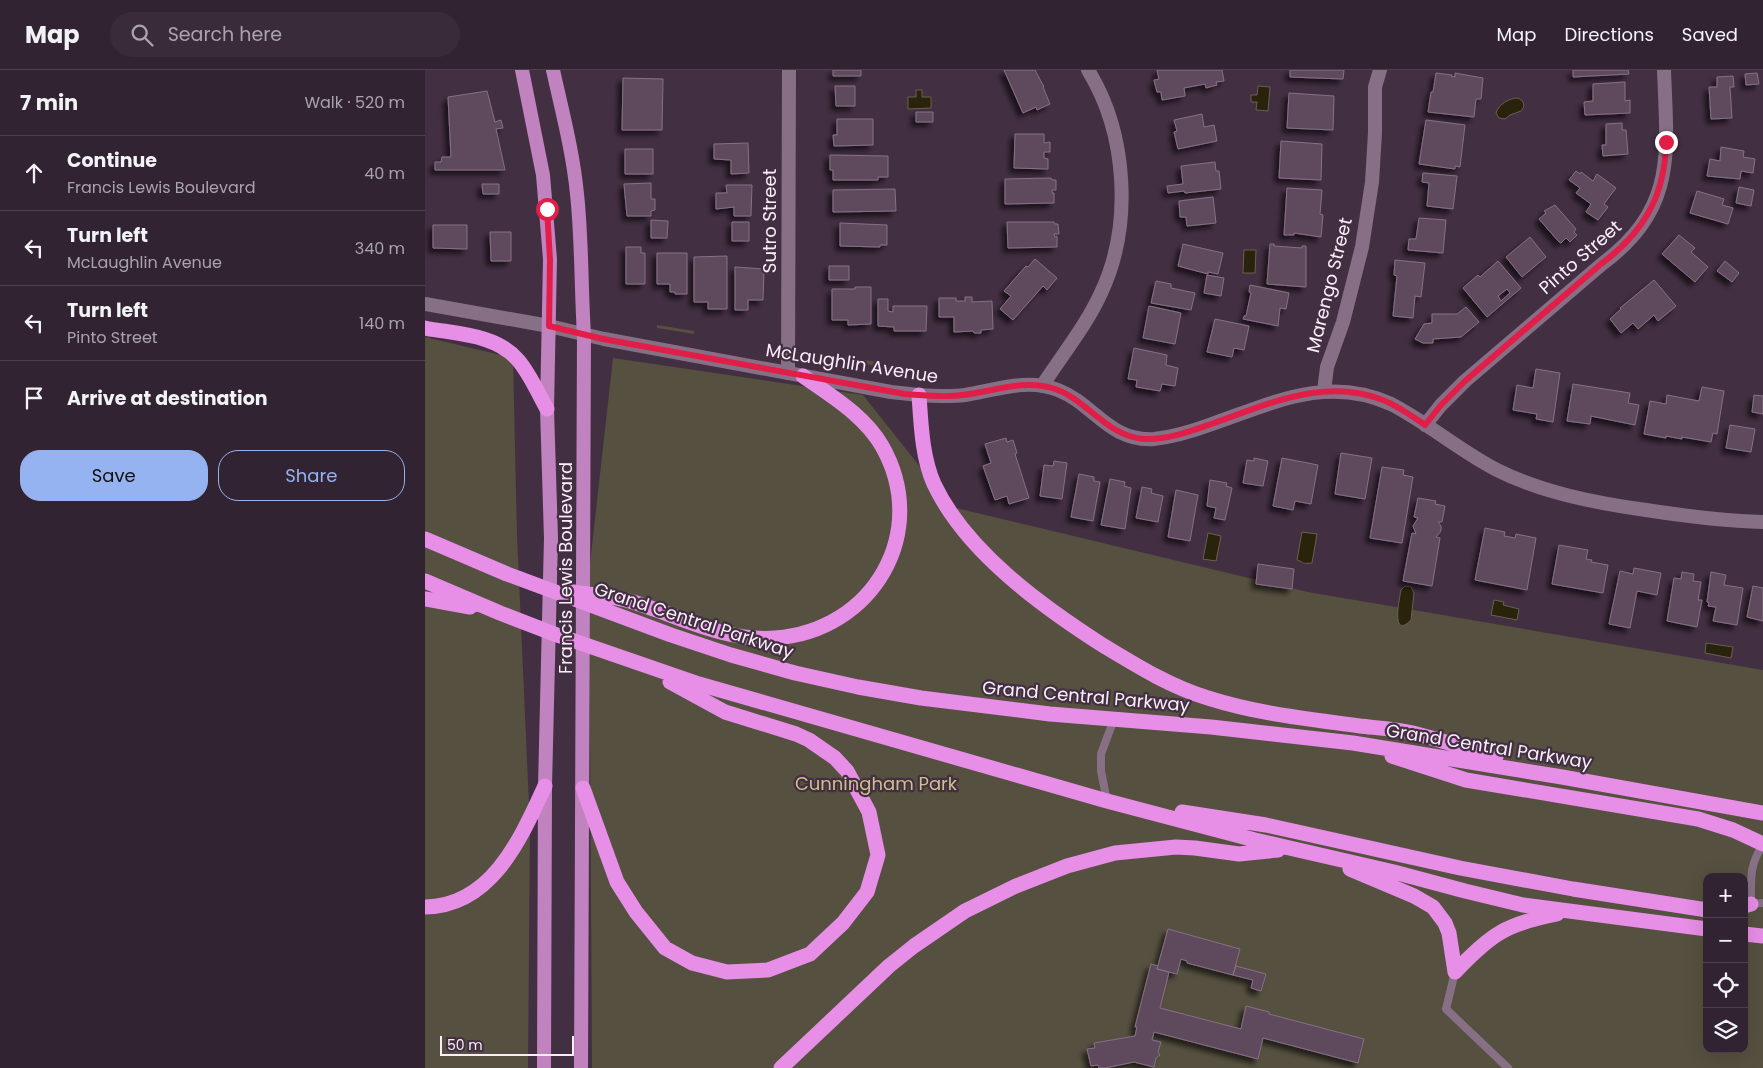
<!DOCTYPE html>
<html lang="en">
<head>
<meta charset="utf-8">
<style>
	body { margin:0; font-family:Poppins,sans-serif; background:#3a2b3a; color:#f1f3f6 }
	.controls { position:absolute; right:15px; bottom:15px; display:grid; overflow:hidden; border-radius:10px; box-shadow:0 5px 20px #0002 }
	.controls button { width:45px; height:45px; display:grid; place-items:center; padding:0; border:0; border-bottom:1px solid #4d404d; background:#322332; color:#f1f3f6; font:25px sans-serif }
	.scale { position:absolute; left:15px; bottom:12px; width:134px; box-sizing:border-box; padding-left:5px; border:2px solid #fbeefa; border-top:0; font-size:14px; line-height:18px; white-space:nowrap; color:#fbeefa; -webkit-text-stroke:4px #432f42; paint-order:stroke }
	.stop { position:absolute; width:15px; height:15px; margin:-11px; border:4px solid #e11d48; border-radius:50%; background:#fff }
	.stop.end { background:#e11d48; border-color:#fff; box-shadow:0 1px 5px #0008 }
	.list { margin:0; padding:0; list-style:none }
	h2 { display:flex; justify-content:space-between; align-items:center; height:65px; margin:0; padding:0 20px; font-size:21px }
	h2 small { font-size:16px; font-weight:400; color:#a8a4ac }
	.list li { display:grid; grid-template-columns:32px 1fr auto; gap:15px; align-items:center; box-sizing:border-box; height:75px; padding:0 20px; border-top:1px solid #4d404d }
	.list b { display:block; font-size:19px; white-space:nowrap }
	.list p { margin:0; font-size:16px; white-space:nowrap; color:#a8a4ac }
	.list em { font-size:16px; font-style:normal; color:#a8a4ac }
	.actions { display:flex; gap:10px; padding:15px 20px }
	.actions a { flex:1; padding:11px 0; border:1px solid #95b2f1; border-radius:20px; text-align:center; font-size:18px; color:#95b2f1 }
	.actions .main { background:#95b2f1; color:#111 }
	.icon { flex:none; width:28px; height:28px; fill:none; stroke:currentColor; stroke-width:2; stroke-linecap:round; stroke-linejoin:round }
	.map { position:relative; flex:none; width:1338px; height:998px; overflow:hidden }
	header { display:flex; align-items:center; gap:30px; box-sizing:border-box; height:70px; padding:0 25px; background:#322332; border-bottom:1px solid #4d404d }
	header strong { font-size:24px }
	nav { display:flex; gap:28px; margin-inline-start:auto; font-size:18px }
	.search { width:350px; height:45px; background:#3a2b3a; display:flex; align-items:center; gap:12px; box-sizing:border-box; padding:0 18px; border-radius:28px; color:#a8a4ac; font-size:19px }
	main { display:flex }
	aside { flex:1; background:#322332 }
	.map>svg:first-child { display:block }
	.green { fill:#55503f; fill-rule:evenodd }
	.water { fill:#2a230b; stroke:#696053 }
	.building { fill:#5e4a5d; stroke:#877086; fill-rule:evenodd; filter:url(#shadow) }
	.lines { fill:none; stroke-linecap:round; stroke-linejoin:round }
	.service { stroke:#877086; stroke-width:8 }
	.minor { stroke:#877086; stroke-width:14 }
	.tertiary { stroke:#877086; stroke-width:14 }
	.primary { stroke:#c182c0; stroke-width:14 }
	.motorway { stroke:#e78ee6; stroke-width:15 }
	.route { stroke:#e11d48; stroke-width:6 }
	.labels { text-anchor:middle; dominant-baseline:central; stroke-width:4.5; stroke-linejoin:round; paint-order:stroke }
	.street-label { font-size:18px; fill:#fbeefa; stroke:#432f42 }
	.park-label { font-size:18px; fill:#cfc08d; stroke:#432f42 }
</style>
</head>
<body>
<header>
<strong>Map</strong>
<div class="search"><svg class="icon" aria-label="search" viewBox="0 0 24 24"><circle cx="10" cy="10" r="6"/><path d="M15 15l6 6"/></svg>Search here</div>
<nav><a>Map</a><a>Directions</a><a>Saved</a></nav>
</header>
<main>
<aside>
<h2>7 min<small>Walk · 520 m</small></h2>
<ul class="list">
<li><svg class="icon" aria-label="ahead" viewBox="0 0 24 24"><path d="M12 20V5M6 11l6-6 6 6"/></svg><div><b>Continue</b><p>Francis Lewis Boulevard</p></div><em>40 m</em></li>
<li><svg class="icon" aria-label="left" viewBox="0 0 24 24"><path d="M17 20v-9H6M10 6l-5 5 5 5"/></svg><div><b>Turn left</b><p>McLaughlin Avenue</p></div><em>340 m</em></li>
<li><svg class="icon" aria-label="left" viewBox="0 0 24 24"><path d="M17 20v-9H6M10 6l-5 5 5 5"/></svg><div><b>Turn left</b><p>Pinto Street</p></div><em>140 m</em></li>
<li><svg class="icon" aria-label="arrive" viewBox="0 0 24 24"><path d="M6 21V4h12l-3 4 3 4H6"/></svg><div><b>Arrive at destination</b></div></li>
</ul>
<div class="actions"><a class="main">Save</a><a>Share</a></div>
</aside>
<div class="map">
<svg width="1338" height="998" viewBox="0 0 1338 998">
	<defs>
		<filter id="shadow"><feDropShadow dx="-4.5" dy="4.5" stdDeviation="2.5" flood-color="#0009"/></filter>
	</defs>
	<rect width="100%" height="100%" fill="#432f42"/>
	<!-- green -->
	<path class="green" d="M232 255 269 261V264L232 258Z
		M0 267 88 288 92 465 105 757 103 998H0Z
		M415 286 458 293 457 297 414 289Z
		M188 288 438 325 527 437 883 522 1338 600V998H167L164 503ZM1282 807H1319V979H1282Z"/>
	<!-- water -->
	<path class="water" d="M833 16 845 17 843 41 831 40 832 32H826V25H832Z
		M491 20H497V27H506V38L483 39V27H491Z
		M1093 28C1099 31 1101 36 1096 41L1085 45 1080 49 1074 48 1071 43C1074 34 1084 28 1093 28Z
		M819 180H831L830 203H818Z
		M877 462 892 464 887 493C874 494 882 493 872 490Z
		M783 463 796 466 791 491 778 489Z
		M980 516 986 517 989 523 986 550C965 571 975 526 976 520Z
		M1069 530 1079 532 1078 535 1094 539 1092 550 1066 545Z
		M1281 573 1308 577 1306 588 1280 583Z"/>
	<!-- building -->
	<path class="building" d="M408 0H436V6H408Z
		M579 0H610L619 17H618L625 34 612 40 611 37 598 43Z
		M732 0H797L799 11 791 12 792 15 781 18 780 14 759 18 760 26 737 30 736 22H732L729 10 734 9Z
		M865 0H919L918 9 865 7Z
		M1148 0H1203L1204 4 1148 7Z
		M1011 3 1027 5 1026 6 1030 7V3L1058 8 1056 29H1051L1049 47 1003 42 1006 22H1008Z
		M1332 3 1334 14 1321 15 1320 4Z
		M1308 6 1309 17H1305L1307 48 1286 49 1284 17H1292V7Z
		M198 8 238 9 237 60H197Z
		M1200 12V31L1205 30V43L1160 45 1159 32 1168 31V14Z
		M410 16H430V36H411Z
		M62 21 70 52 76 50 78 58 71 59 80 100H10V92H16L17 87H26L23 27Z
		M864 23 909 26 908 60 862 58Z
		M491 42H508V52H491Z
		M777 44 779 57 789 55 792 71 753 79 749 62 752 61 749 50Z
		M412 49H448V75L409 76 408 65H412Z
		M1001 50 1040 55 1035 97 1030 96V99L994 94Z
		M1197 53V60H1201L1203 84 1178 86 1177 75H1181V54Z
		M590 64H619V73L625 72V82H619V88L623 89V99L589 98Z
		M856 71 897 74 896 110 854 108Z
		M323 73 324 103 306 104V90L289 89V74Z
		M1296 77 1319 81 1318 87 1330 89 1328 103 1316 101 1315 109 1282 106 1285 89 1295 91Z
		M200 79H228V104H200Z
		M405 85 463 86V107H453V110H408V100H405Z
		M790 92 791 101H794L796 119 760 123 759 121 743 123 742 116 758 114 756 96Z
		M1151 101 1155 104 1156 102 1168 111 1172 104 1191 118 1179 134 1183 137 1173 150 1161 142 1166 134 1151 123 1155 118 1144 110Z
		M998 103 1032 106 1028 139 1002 136 1004 113 997 112Z
		M626 108 627 110H631V120H627V123H629V133L580 134V109Z
		M226 113V129H230V140L226 141V146H202L199 114Z
		M57 114H74V124H58Z
		M301 115H327L326 146H309V137L291 139V123H302Z
		M1314 117 1329 120 1326 136 1311 133Z
		M862 118 897 120 895 144 898 145 896 167 869 163V165H859Z
		M470 119 471 141 408 142V120Z
		M1272 121 1299 129 1297 135 1308 138 1303 154 1265 143Z
		M788 127 791 153 762 156 761 147H755L754 131Z
		M1130 135 1151 159 1149 162 1152 165 1145 172 1141 168 1136 173 1134 172 1114 149 1121 143 1119 141Z
		M994 148 1021 150 1018 183 983 180 984 169H991Z
		M226 150 243 151 242 168H226Z
		M307 152H324V171H307Z
		M582 152H629L630 154H633L634 164H629L630 167 632 166V177L583 178Z
		M415 153 462 155V175H455V177L415 176Z
		M8 155H42V179L8 178Z
		M65 162H86V191H66Z
		M1254 165 1270 178 1266 182 1283 197 1270 212 1237 184Z
		M1105 167 1121 187 1097 207 1081 187Z
		M758 174 798 183 793 204 783 202V204L753 196Z
		M845 174H849V176L877 178V176H881V217L842 214Z
		M201 177H216V183H220V214H201Z
		M232 183H262V224H250V222H245V214H232Z
		M302 186V239H283V232H269V187Z
		M610 189 632 208 622 220 618 216 588 250 575 239 586 226 579 221 601 196 603 197Z
		M970 190 1000 193 996 227 990 226 988 248 968 246 972 206 969 205Z
		M1073 191 1096 218 1062 247 1038 218 1053 205 1055 207ZM1082 219 1085 223 1076 231 1073 226Z
		M1300 191 1314 203 1307 212 1292 201Z
		M404 196H424V210H404Z
		M310 197 339 199 338 230H323V240H310Z
		M782 205 799 208 796 226 779 223Z
		M1229 210 1251 236 1233 251 1229 245 1213 259 1208 253 1196 263 1185 249 1196 239 1195 238Z
		M731 211 746 214V218L770 223 766 240 726 233Z
		M825 215 864 223 861 239 855 238 853 256 818 249 819 246H821L826 223 824 222Z
		M430 217H446V254L423 255V250H407V219H430Z
		M540 227H547V232L567 231 568 259 556 260V263H549L548 261 529 262V247H514V228H531V231H540Z
		M453 229H463V241L468 242V236H502L501 261H469V257L453 256Z
		M724 236 756 243 750 274 718 268Z
		M1041 237 1054 252 1036 267 1008 269V273H998L990 269 999 254 1007 253V244H1032Z
		M790 249 824 256 819 280 809 278 807 287 782 282Z
		M709 278 742 285 741 295 753 298 750 316 737 314 735 321 711 317 712 310 703 309Z
		M1111 299 1135 303 1128 352 1111 349 1112 344 1088 340 1092 315 1108 318Z
		M1148 314 1205 323 1203 333 1214 335 1210 355 1166 346 1165 354 1142 351Z
		M1277 317 1299 321 1292 364 1288 363 1286 372 1257 367V369L1241 366V368L1219 364 1225 331 1241 334 1242 325 1274 331Z
		M1329 325 1338 326V344L1327 342Z
		M1305 355 1330 359 1326 382 1301 378Z
		M581 368 582 372 588 370 592 383 590 384 604 428 584 434 582 426 570 430 558 396 566 393 560 374Z
		M916 383 947 388 940 429 910 424Z
		M829 388 843 391 838 416 818 413 822 390 829 391Z
		M857 388 893 395 886 434 870 431 868 440 848 436Z
		M629 391 642 393 637 429 615 426 619 395 628 396Z
		M957 397 979 400 978 405 988 407 977 473 945 468Z
		M654 404 669 407V411L675 412 668 451 646 447Z
		M685 409 700 412 699 416 706 418 700 459 676 455Z
		M785 410 802 413 801 416 807 418 800 450 789 448 791 438 782 436Z
		M717 417 727 419 726 423 738 426 733 452 711 448Z
		M751 420 773 425 765 471 743 467Z
		M993 428 1011 431 1010 434 1020 436 1017 452H1013L1016 456V461L1011 467 1015 468 1007 516 978 511 987 463 991 464 988 456 993 448 989 447Z
		M1060 458 1080 462 1079 466 1090 468 1091 464 1111 468 1102 520 1050 510Z
		M1134 475 1163 480 1161 489 1167 490 1166 492 1183 495 1178 523 1127 514Z
		M833 494 869 499 867 519 831 514Z
		M1209 498 1236 503 1232 525 1212 521 1205 558 1184 554 1195 501 1208 504Z
		M1257 502 1269 504 1268 511 1276 512 1273 530H1277L1272 557 1242 551 1249 508 1256 509Z
		M1286 502 1301 505 1299 515 1318 518 1312 555 1288 551 1291 537 1283 536 1284 533 1282 532Z
		M1328 516 1338 518V551L1322 547Z
		M743 859 815 879 808 905 762 893V891L756 889 752 904 732 899Z
		M726 894 733 896 732 899 744 902 735 938 816 959 821 936 844 942V944L939 969 933 993 838 968 833 989 729 962 727 970 736 972 733 982 735 985 731 988 729 997 709 992 680 998H674L673 995 666 996 662 979 670 978 669 973 710 966 712 957H710Z
		M811 896 841 904 836 921 826 918 828 910 808 905Z"/>
	<g class="lines">
		<!-- service -->
		<path class="service" d="M682 731 676 701V684L689 649
			M1338 775C1324 794 1326 811 1326 834L1338 833
			M1030 902 1021 939 1083 998"/>
		<!-- minor -->
		<path class="minor" d="M363 303 364 0
			M617 316C637 285 661 256 676 223 708 155 702 63 663 0
			M899 321 902 297 918 252 937 177 947 112 950 63V17L955 0
			M494 325C509 326 525 327 540 325 571 320 602 308 633 320 669 334 684 372 729 369 749 367 768 361 787 354 848 333 902 305 966 334 1003 353 1035 381 1072 400 1118 423 1171 433 1221 440 1260 446 1299 451 1338 452
			M1000 355 1016 335 1040 311 1177 194C1252 138 1242 84 1239 0"/>
		<!-- tertiary -->
		<path class="tertiary" d="M0 234 124 256 179 269 466 322 494 325"/>
		<!-- primary -->
		<path class="primary" d="M97 0 118 105 125 189 122 339 126 468 120 716 119 998
			M128 0C137 41 148 82 152 124 157 170 156 218 159 265L156 998"/>
		<!-- motorway -->
		<path class="motorway" d="M0 258C31 264 71 264 93 290 105 304 113 323 122 339
			M494 325C496 354 497 387 509 414 541 482 618 537 679 576 712 596 746 617 783 628 833 644 884 649 935 656 953 658 971 659 988 663 1016 670 1043 679 1071 687
			M0 469 82 504 246 565 306 585 370 603 433 617 496 628 625 644 786 657 928 673 1137 707 1338 743
			M0 511 75 543 132 565 274 614 682 731 830 770 969 802 1040 821 1098 835 1282 859
			M144 521C165 525 188 526 208 532 254 546 301 572 350 568 448 561 506 462 457 376 439 345 406 326 378 306
			M0 529 45 537
			M967 686 1041 710 1273 749 1308 760 1338 774
			M158 718 192 812 211 842 240 878 267 893 302 902 343 900 385 884 418 853 442 822 453 785 444 742 422 701 410 688 384 670 371 664 300 642 245 612
			M757 742 841 755 1035 798 1148 819 1282 840
			M925 799 989 826 1008 837 1020 853 1024 863 1030 902
			M1319 836 1326 834
			M0 837C67 836 96 768 120 716
			M1319 864 1338 866
			M1030 902C1066 864 1081 854 1132 844
			M356 998 464 896 489 876 540 841 591 816 642 796 690 783 751 777 770 778 814 784 853 780"/>
	</g>
	<g class="lines">
		<!-- route -->
		<path class="route" d="M122 139 125 190 124 256 178 269 480 324C499 325 518 328 537 325 567 322 597 309 627 318 662 328 680 366 719 369 743 370 766 361 789 353 843 334 900 307 958 330 973 336 987 346 1000 355L1016 335 1040 311 1176 194C1219 162 1240 126 1241 72"/>
	</g>
	<g class="labels">
		<!-- street labels -->
		<g class="street-label">
			<text transform="translate(344 151) rotate(-90)">Sutro Street</text>
			<text transform="translate(1155 187) rotate(-41)">Pinto Street</text>
			<text transform="translate(904 215) rotate(-76)">Marengo Street</text>
			<text transform="translate(427 293) rotate(9)">McLaughlin Avenue</text>
			<text transform="translate(140 498) rotate(-90)">Francis Lewis Boulevard</text>
			<text transform="translate(269 550) rotate(18)">Grand Central Parkway</text>
			<text transform="translate(661 626) rotate(5)">Grand Central Parkway</text>
			<text transform="translate(1064 676) rotate(9)">Grand Central Parkway</text>
		</g>
		<!-- park labels -->
		<g class="park-label">
			<text x="451" y="713">Cunningham Park</text>
		</g>
	</g>
</svg>
<div class="controls">
<button>+</button>
<button>−</button>
<button><svg class="icon" aria-label="locate" viewBox="0 0 24 24"><circle cx="12" cy="12" r="6"/><path d="M12 2v4M12 18v4M2 12h4M18 12h4"/></svg></button>
<button><svg class="icon" aria-label="layers" viewBox="0 0 24 24"><path d="M12 4l9 5-9 5-9-5zM3 14l9 5 9-5"/></svg></button>
</div>
<div class="scale">50 m</div>
<div class="stop" style="left:122px;top:139px"></div>
<div class="stop end" style="left:1241px;top:72px"></div>
</div>
</main>
</body>
</html>
